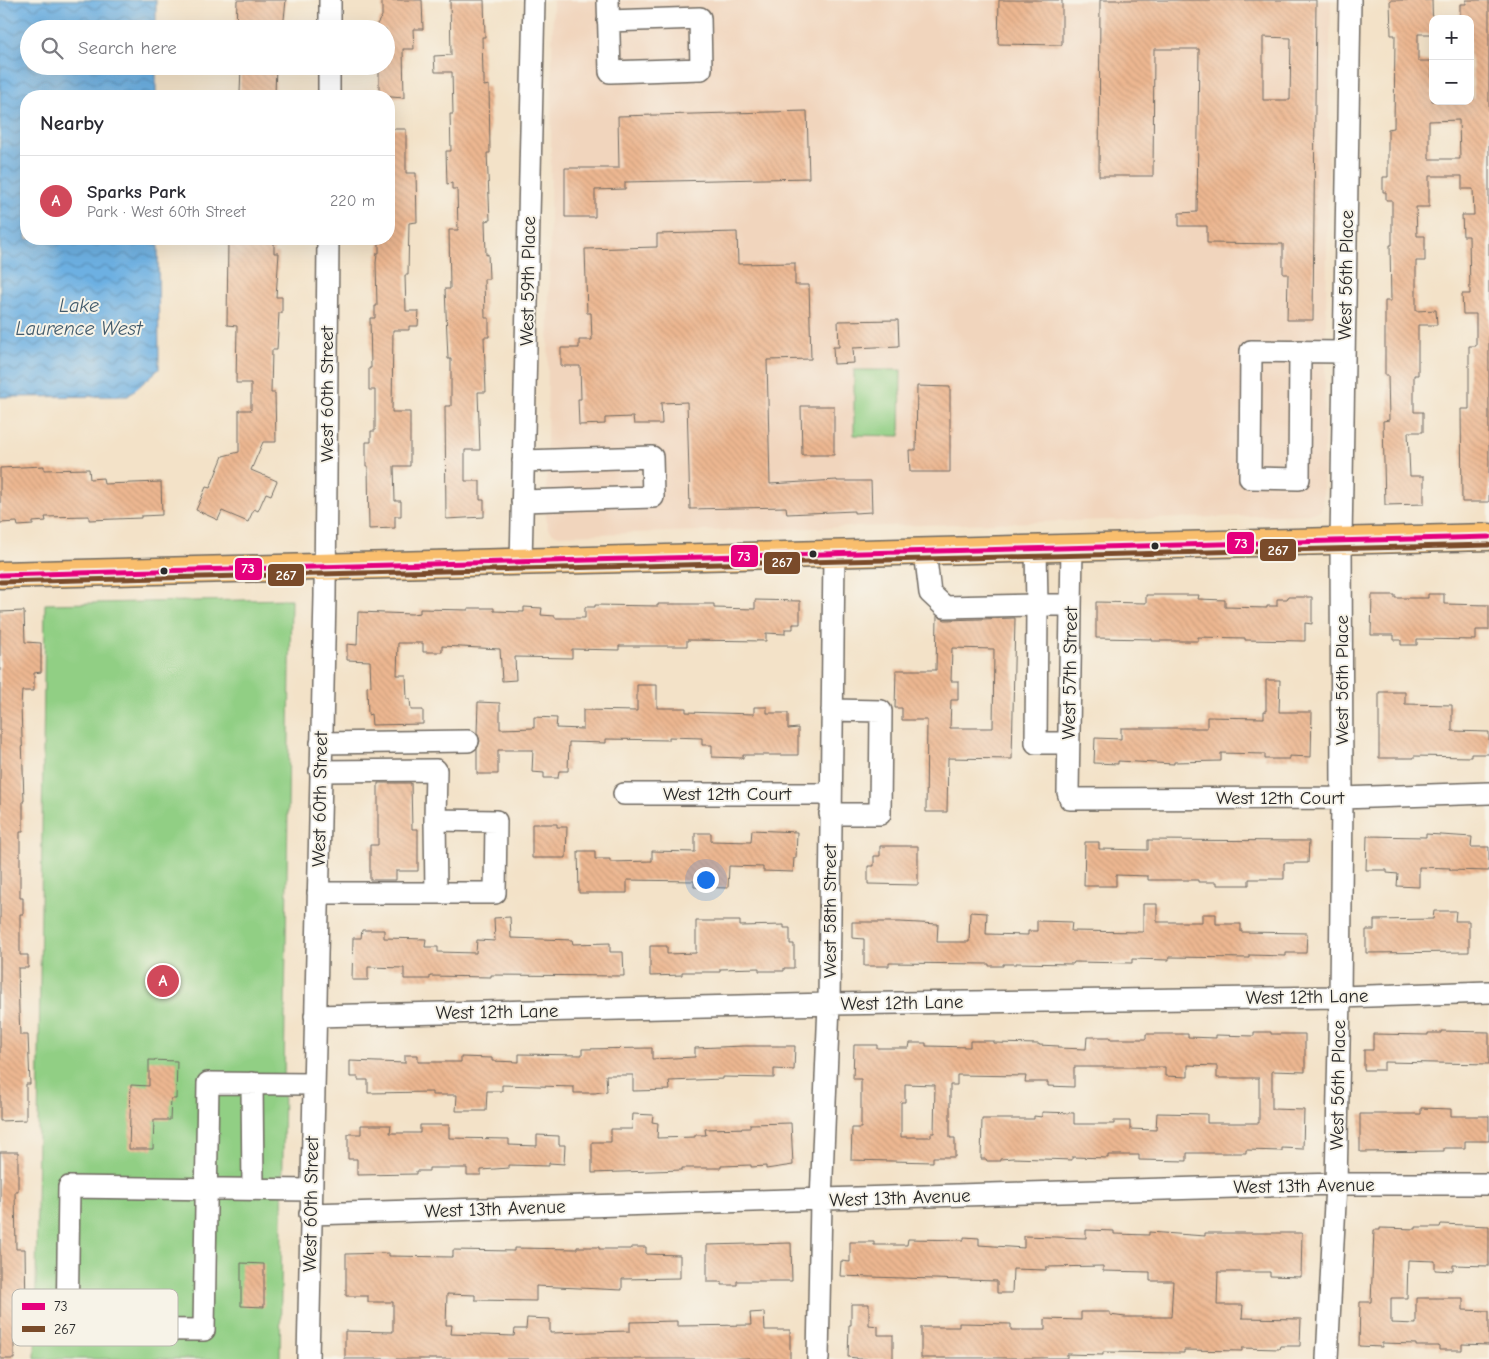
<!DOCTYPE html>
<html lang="en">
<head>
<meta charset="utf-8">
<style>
	body { margin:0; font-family:"Comic Neue",sans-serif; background:#f2f2f3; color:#2b2b33 }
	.controls { position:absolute; right:15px; top:15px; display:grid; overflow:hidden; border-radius:10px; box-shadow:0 5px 20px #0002 }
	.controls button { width:45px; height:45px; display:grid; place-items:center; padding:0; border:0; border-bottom:1px solid #e1e1e2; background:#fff; color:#2b2b33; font:25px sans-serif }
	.you { position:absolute; left:705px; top:879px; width:18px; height:18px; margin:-12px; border:4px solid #fff; border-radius:50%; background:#1a73e8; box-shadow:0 0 0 8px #1a73e833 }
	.badge { display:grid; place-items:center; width:32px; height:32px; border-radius:50%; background:#d1495b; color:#fff; font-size:16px; font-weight:700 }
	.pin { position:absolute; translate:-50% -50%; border:2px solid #fff; box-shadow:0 1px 5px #0006 }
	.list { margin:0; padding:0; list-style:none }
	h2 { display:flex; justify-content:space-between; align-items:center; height:65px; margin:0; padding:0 20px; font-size:21px }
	h2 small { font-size:16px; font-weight:400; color:#7c7c81 }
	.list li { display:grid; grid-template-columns:32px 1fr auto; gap:15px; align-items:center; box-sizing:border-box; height:90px; padding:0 20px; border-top:1px solid #e1e1e2 }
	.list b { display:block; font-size:19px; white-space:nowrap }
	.list p { margin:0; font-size:16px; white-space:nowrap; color:#7c7c81 }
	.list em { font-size:16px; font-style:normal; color:#7c7c81 }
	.icon { flex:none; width:28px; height:28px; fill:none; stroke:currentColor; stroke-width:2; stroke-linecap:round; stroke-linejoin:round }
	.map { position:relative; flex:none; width:1489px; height:1359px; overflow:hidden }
	.search { position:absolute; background:#fff; box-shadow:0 5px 20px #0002; left:20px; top:20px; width:375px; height:55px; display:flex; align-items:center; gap:12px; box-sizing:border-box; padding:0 18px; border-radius:28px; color:#7c7c81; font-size:19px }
	.panel { position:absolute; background:#fff; box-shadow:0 5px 20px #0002; left:20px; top:90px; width:375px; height:155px; border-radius:20px }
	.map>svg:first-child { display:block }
	.built { fill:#f1d5bd }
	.park { fill:#91cf84; stroke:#5e7d58 }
	.water { fill:url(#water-waves); stroke:#4c6e86 }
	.building { fill:url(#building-back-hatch); fill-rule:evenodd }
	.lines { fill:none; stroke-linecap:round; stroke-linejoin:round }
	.minor-casing { stroke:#716b62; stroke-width:24 }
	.major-casing { stroke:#716b62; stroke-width:29 }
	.minor { stroke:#fff; stroke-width:21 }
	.major { stroke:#f9be6d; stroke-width:26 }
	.bus-1-casing { stroke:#f7f3e8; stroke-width:9 }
	.bus-2-casing { stroke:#f7f3e8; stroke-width:9 }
	.bus-1 { stroke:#e5007d; stroke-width:5 }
	.bus-2 { stroke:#7a4b2a; stroke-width:5 }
	.bus-dot { fill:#2b2b2b; stroke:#f7f3e8; stroke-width:2 }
	.labels { text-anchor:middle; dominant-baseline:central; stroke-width:4; stroke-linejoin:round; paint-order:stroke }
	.street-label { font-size:19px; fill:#2b2b2b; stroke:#f7f3e8 }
	.water-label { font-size:20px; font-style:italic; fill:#425a6b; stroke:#f7f3e8 }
	.key { fill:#f7f3e8; stroke:#bab7af; stroke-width:1 }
	.key-label { font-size:14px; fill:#2b2b2b }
	.line-badge { stroke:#f7f3e8; stroke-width:2 }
	.badge-label { font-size:14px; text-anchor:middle; font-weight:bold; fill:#fff }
</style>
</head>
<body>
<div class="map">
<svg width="1489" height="1359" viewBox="0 0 1489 1359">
	<defs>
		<pattern id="water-waves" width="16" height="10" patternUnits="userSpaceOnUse" patternTransform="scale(1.25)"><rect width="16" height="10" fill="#6db0e2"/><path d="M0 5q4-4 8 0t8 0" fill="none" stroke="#5a8fb7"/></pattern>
		<pattern id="building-back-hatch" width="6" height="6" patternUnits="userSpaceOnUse" patternTransform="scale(1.25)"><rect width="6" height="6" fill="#edb791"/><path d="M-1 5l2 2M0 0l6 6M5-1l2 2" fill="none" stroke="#cb9e7d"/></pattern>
	</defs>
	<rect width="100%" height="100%" fill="#f7f3e8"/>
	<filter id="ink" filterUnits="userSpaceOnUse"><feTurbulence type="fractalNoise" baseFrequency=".02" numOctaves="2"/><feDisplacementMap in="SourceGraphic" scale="10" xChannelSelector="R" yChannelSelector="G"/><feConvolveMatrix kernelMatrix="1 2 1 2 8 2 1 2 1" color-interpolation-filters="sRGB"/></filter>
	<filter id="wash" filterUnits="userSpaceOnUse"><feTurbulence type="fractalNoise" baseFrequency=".0096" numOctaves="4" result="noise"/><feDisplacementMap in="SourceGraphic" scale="20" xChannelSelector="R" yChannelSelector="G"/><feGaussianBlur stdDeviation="1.12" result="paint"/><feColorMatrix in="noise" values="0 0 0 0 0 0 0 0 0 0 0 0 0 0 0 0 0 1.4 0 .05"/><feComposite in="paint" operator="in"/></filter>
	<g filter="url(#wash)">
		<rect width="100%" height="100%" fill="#f3e2c8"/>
		<!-- built -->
		<path class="built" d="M553 0H1331L1323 504 1321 511 1308 514 1220 517 556 535 548 529 546 515Z"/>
		<!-- park -->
		<path class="park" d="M854 370H901L900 436 854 435Z
			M291 599 280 1359H35L45 604Z"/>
		<!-- water -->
		<path class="water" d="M0 0H156V29H29V66H156V96H26V239H158L159 369 128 396 0 397Z"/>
		<g id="blocks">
			<!-- building -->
			<path class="building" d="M237 0H286L283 29H236Z
				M382 0H422L423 29H413L414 49H403L404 98 379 96V66H386V29H374L382 16Z
				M450 0H484L485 37H482L483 75H484V86L489 85 490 153H487L490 220 485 221 486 255 488 254 489 279H484L485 318H489V337H484L486 392H478L480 450H465V481H480V500H484V517L446 519 445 406H451V359H448L445 289H450L449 230H458L457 189H452V183L447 184 446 151H451L450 114H453L452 72H435L434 56 451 55Z
				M999 0H1062V45L998 44Z
				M1100 0H1316L1313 320H1287L1288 274H1283V244L1207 243V226H1179V213L1197 212 1199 49H1154L1153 176H1099ZM1263 37 1291 38 1290 100H1263Z
				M1390 0H1432L1433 34H1418V61H1432V101H1470V99H1474L1472 59H1470V19H1460V4H1466V0H1489V502H1462L1461 409H1469V346H1476V314H1463L1462 294H1470L1469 236H1463L1462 215H1474L1473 189H1462V176H1429V207H1416L1417 236H1425V261H1416V311L1436 310 1437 325H1418V375H1414V412H1423V432H1408L1410 476H1424V504L1385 505 1383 421 1389 420 1388 375H1385V301H1391L1390 245H1392V200H1386V192H1383V177H1388V129L1394 128 1395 35H1391ZM1459 120 1460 159H1429V121Z
				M241 66H276L275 94 240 93Z
				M807 111 809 178 625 182V189L595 190V217H565V168H619L618 116Z
				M389 129H406V173H416L417 222 409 223 408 275H405L406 311H419L418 326H409V330H393L392 412H410V466H394L395 501H401V516H395V528L369 529 368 466H366V442H371V431H375V390H369V368H371L370 318H375V306H377L376 263 377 253H379V239H389Z
				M737 232 738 264 795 263V285H809L811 359 767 360 770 484 837 480V481H871L872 512 854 513V511L787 514 786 507 690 509 687 402 661 403 662 424H634L633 417 605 418V424L579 425 578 399H581L580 366H561V348H579V340H592L591 313H587L585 249 657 247V234Z
				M228 239H274V253H279L276 297H282V313H279L277 350H272L271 393H275L276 442H263L251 470 277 481 271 495 266 493 258 511 254 509 248 522 222 511 218 520 196 510 206 487 210 488 223 456 239 452V410H251V383H236L237 326 227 325Z
				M898 320 899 346 853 348 854 363 834 364 833 347H839L838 321Z
				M917 386 950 387V472H910L909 450H916Z
				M801 406H834V455H802Z
				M44 466V470L89 469 90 479 103 478 104 484 161 482 162 515 141 516V518L89 520V516L45 517 46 521 33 522V525L18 526 17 522 0 523V468Z
				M1428 594H1444V604L1489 605V630H1476V640L1417 639V645H1401V640H1394V635H1371L1372 595H1395V598H1428Z
				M1146 595H1199L1198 599 1225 600V607L1267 608V606H1277V599H1287L1288 597H1312V624L1305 623V641L1245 640V638L1198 637V641H1152V639L1096 638V602L1146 603Z
				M755 600 800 601V624H793V629H785V634L766 633V641L687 640V646H619V650L572 649V658L515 657 516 680 502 681 500 649 442 646V652H423V643H398L397 675H406L407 699H410L411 710H423V724L372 725 371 714 368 715 367 687 371 686 370 661 347 660V644L357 645 358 612 412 614 420 613V609L468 610V608H494V611L524 612V607L542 608 541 615 555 616V618H585V607H595V605L658 606V604H714V608L755 609Z
				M24 611 25 642 41 643V672L34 673V691H22L21 705 24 801H23V832H20V898H23V914H20V955H28V968H18L19 1011 20 1035H28L30 1084H26V1120L0 1121V612Z
				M937 616 945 620 1015 618 1012 759 948 758 947 812H926L927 720H902V708H895L896 670H936ZM952 648 994 649 993 728H950L951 700H958V681H951Z
				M1266 680H1280L1279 712H1312L1311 757 1289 756V759H1265V754L1221 753V761L1174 762V764L1118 761V764L1094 763 1095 738 1121 739V728H1207V717L1264 718V711H1266Z
				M637 685H657V708H686V712L754 714V707H767V713H788V729L798 728V755H743V758L712 757V745H702V738L669 737V740L606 739V743L569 742 568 771H559L558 778H544V773L532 772 533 750H498V774H477V749L480 741 477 733 478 702 500 703V729L534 728V717L557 718 556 728 583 729V710L637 711Z
				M1379 692H1405V704L1452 705V731L1489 732V754H1471V757L1414 756V758H1379Z
				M378 783H411L412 829H418V871H396V880H370V845H378Z
				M532 824H557V827H567L566 858H532Z
				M752 830 797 832 796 858H794L793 872 763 871V867L729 866 728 888 694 887V881L627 880V893H579L578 851H595V859H610V862L652 861V851L695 852V833H711V841L751 842Z
				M1426 834 1472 837 1471 847H1489V871L1450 870V868L1419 867V887L1397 886 1398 874 1387 873V870H1366L1367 836 1426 837Z
				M1148 840 1309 841 1308 863H1284V879H1249V885H1217V882H1198V880H1148V876L1116 875V886H1084L1085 842H1099V849L1148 850Z
				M880 846H918V885L868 884V866H874V856H880Z
				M1143 904H1157V922H1202V914H1216V924H1241V932L1307 933 1306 953H1286V956L1249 955V958L1169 957V960L1132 959V963L1074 962 1073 964 1016 963V964H1003V966H989V964L889 963V966H864V939L852 938V922H900L938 924 937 942H969L970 912 987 913 986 934 1028 935V931H1037V921L1072 922 1071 931 1143 932Z
				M1434 911H1456L1455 921H1469V952L1366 953V930H1374V920L1433 919Z
				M510 917 511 938 572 940 573 944 610 943V952H623L624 976 491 975V977L430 976V979H404V968L368 967V980H352L353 938H361L362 930H384V938L426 939 425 947H438V952L476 953 477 940 495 941 494 918Z
				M696 921H740V926L784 925V928H790V944H794V968H784V971H759V968L720 969V972H682V975L650 976V946H667V954L696 953Z
				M1441 1031 1489 1032V1064L1384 1062V1070H1364V1050H1373V1034L1428 1035V1033H1441Z
				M1254 1032H1271V1034H1305V1072L1272 1071V1109L1304 1110 1303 1149 1282 1148V1151L1246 1150V1153H1187V1161L1139 1160V1155H1108V1158L1072 1157V1160L1013 1158 1000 1159V1161H987L986 1159H981L982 1119H1034V1116L1042 1117V1112L1074 1113V1124H1114V1121H1130V1129L1156 1130 1157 1113 1207 1114V1123H1259V1078H1217V1066L1188 1065V1077L1165 1076V1067H1074V1087L1048 1086V1082H1025L1026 1076 957 1075V1085H950V1138H955V1157H933V1162L851 1160 852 1128H861V1079H853L854 1045H877V1048H909L910 1043H926V1046L970 1047V1041H994V1043L1039 1044V1045L1058 1046V1048L1086 1049 1087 1037H1110V1039H1146V1034H1188V1037L1216 1038V1035L1254 1036ZM905 1084 935 1085 934 1133H931V1137H901V1102H905Z
				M744 1046H795L794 1070 774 1069V1078L723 1077V1079L669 1081 670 1090 633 1091V1075H606L607 1091 595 1093H574V1087L502 1085V1091H487L486 1111H456L457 1095H432V1092L368 1093V1080H358V1077H350V1061L405 1063V1055H418V1062H461V1057L492 1058V1061L519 1062V1054L582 1055V1049L652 1048V1059L695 1057V1048Z
				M149 1060 177 1061 176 1099H171L170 1120H154L153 1149H129L131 1085 149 1086Z
				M1421 1108 1451 1109V1116H1489V1141H1465V1148H1444V1151L1360 1152V1114H1421Z
				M633 1114 653 1115 652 1122 658 1123 657 1138 695 1137V1135H706L705 1129 750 1128V1124L791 1123 793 1165 766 1169V1166L751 1167V1165L721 1166V1168H682V1170L592 1173V1142H611V1129H632Z
				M361 1125H391L390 1133H420V1125H449V1138L509 1139V1145L537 1146V1135L559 1136V1145H565L564 1164 549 1163V1166L509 1165V1168L481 1170V1175H467V1168H429V1171H416V1174L357 1175V1159H348V1134H361Z
				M0 1152H18V1191H15L16 1249H25L26 1312H31L32 1328H14V1359H0Z
				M1441 1224 1489 1226V1266L1453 1265V1271L1435 1270V1261L1408 1260 1407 1298H1391V1323L1416 1324V1298H1463V1310L1489 1311V1345L1462 1344V1350H1439V1346H1416V1344L1382 1343V1347L1359 1346 1360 1302H1371L1374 1230H1380V1228L1416 1229V1227H1440Z
				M1086 1230 1114 1231V1234L1149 1235V1232L1205 1236V1233H1302L1301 1277 1270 1276V1272H1218L1217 1305H1243L1242 1318 1301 1319 1300 1346H1280L1279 1349 1242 1348V1351L1184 1350V1353L1103 1352V1355L1067 1354V1358H921V1327H959V1323L1011 1324V1330H1045V1319L1081 1320V1312H1110V1315L1125 1317H1171L1173 1281H1150V1272L1103 1271V1266L1046 1267V1270L1013 1269 1012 1293H997V1281L840 1276 841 1261 850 1262V1242H874V1245H907L908 1239 964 1240V1237L979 1238V1245L1024 1248V1236L1086 1238Z
				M791 1243 792 1281H737V1285H722V1282H707V1245Z
				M577 1247H599V1249H631V1247H646V1254L680 1255V1278L622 1279V1290L536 1286V1301L475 1300V1295L447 1294 446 1325H452L451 1334 514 1336 515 1329H526L527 1318 550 1319V1333L630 1331V1322L677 1321V1326L751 1325 750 1313 764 1312 765 1330H790V1359H750V1358L705 1359H345V1331L393 1332V1302H368V1296H346V1254L389 1253V1256L453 1257V1250L514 1251V1248L577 1249Z
				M241 1263 264 1264V1307L241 1306Z
				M851 1304H869V1325L878 1326V1335H893V1359H857V1358L848 1357 849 1325H851Z"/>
		</g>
	</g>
	<g filter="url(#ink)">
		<use href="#blocks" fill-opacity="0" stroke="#716b62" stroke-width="1"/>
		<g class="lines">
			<defs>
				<path id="minor" d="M608 0 610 72 701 69 700 18 608 21
					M330 29V0
					M329 96V66
					M1300 351 1299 479 1250 478 1251 351 1344 352
					M522 501 653 497 652 457 523 461
					M1072 547 1068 792 1070 799 1342 798 1489 793
					M925 551 930 593 945 607 1037 605 1036 548
					M521 563 534 0
					M321 743 468 741
					M1069 743H1036L1037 605H1071
					M624 794H831
					M830 814H880L881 711 832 710
					M435 820 436 893
					M318 893H495L496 821 435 820 436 770 320 771
					M315 1016 829 1004 1340 997 1489 992
					M252 1083 253 1189
					M311 1190C230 1189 149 1188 69 1187L67 1329 204 1330 208 1083 313 1084
					M310 1214 1336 1184H1489
					M308 1359 325 596 328 239
					M818 1359 821 1201 829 1004 834 553
					M1327 1359 1336 1184 1340 997 1342 798 1341 541 1350 0"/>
				<path id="major" d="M0 575 1489 537"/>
			</defs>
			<!-- minor casing -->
			<use href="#minor" class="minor-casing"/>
			<!-- major casing -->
			<use href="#major" class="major-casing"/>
			<!-- minor -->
			<use href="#minor" class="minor"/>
			<!-- major -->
			<use href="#major" class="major"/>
			<defs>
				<path id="bus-1" d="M0 575 1489 537"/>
				<path id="bus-2" d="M0 582 1489 545"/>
			</defs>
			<!-- bus-1 casing -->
			<use href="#bus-1" class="bus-1-casing"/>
			<!-- bus-2 casing -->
			<use href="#bus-2" class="bus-2-casing"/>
			<!-- bus-1 -->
			<use href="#bus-1" class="bus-1"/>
			<!-- bus-2 -->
			<use href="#bus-2" class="bus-2"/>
		</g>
	</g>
	<!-- markers -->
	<g class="bus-dot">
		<circle cx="1155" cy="546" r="4.5"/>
		<circle cx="813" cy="554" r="4.5"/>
		<circle cx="164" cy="571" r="4.5"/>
	</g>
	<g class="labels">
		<!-- street labels -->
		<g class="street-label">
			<text transform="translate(1346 275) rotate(-89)">West 56th Place</text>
			<text transform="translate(528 281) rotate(-89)">West 59th Place</text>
			<text transform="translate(327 394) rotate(-90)">West 60th Street</text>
			<text transform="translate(1070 673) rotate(-89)">West 57th Street</text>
			<text transform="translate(1342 680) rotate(-90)">West 56th Place</text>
			<text x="727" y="794">West 12th Court</text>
			<text x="1280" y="798">West 12th Court</text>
			<text transform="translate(320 799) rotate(-89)">West 60th Street</text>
			<text transform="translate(830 911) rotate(-90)">West 58th Street</text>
			<text transform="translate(1307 997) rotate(-1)">West 12th Lane</text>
			<text transform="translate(902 1003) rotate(-1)">West 12th Lane</text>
			<text transform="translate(497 1012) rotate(-1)">West 12th Lane</text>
			<text transform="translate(1338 1085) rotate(-89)">West 56th Place</text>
			<text transform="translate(1304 1186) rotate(-1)">West 13th Avenue</text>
			<text transform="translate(900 1198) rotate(-2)">West 13th Avenue</text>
			<text transform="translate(311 1204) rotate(-89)">West 60th Street</text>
			<text transform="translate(495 1209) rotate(-2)">West 13th Avenue</text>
		</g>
		<!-- water labels -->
		<g class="water-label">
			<text x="79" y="305">Lake<tspan x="79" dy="23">Laurence West</tspan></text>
		</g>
	</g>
	<!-- legend -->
	<rect x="12" y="1289" width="166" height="57" rx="8" class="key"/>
	<rect x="22" y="1303" width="23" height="7" fill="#e5007d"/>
	<rect x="22" y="1326" width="23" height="6" fill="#7a4b2a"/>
	<g class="key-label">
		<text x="54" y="1311">73</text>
		<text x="54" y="1334">267</text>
	</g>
	<g class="line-badge">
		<rect x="1226" y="531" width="29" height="24" rx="5" fill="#e5007d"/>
		<rect x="1259" y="538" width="38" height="24" rx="5" fill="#7a4b2a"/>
		<rect x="730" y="544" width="29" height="24" rx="5" fill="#e5007d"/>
		<rect x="763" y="551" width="38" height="24" rx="5" fill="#7a4b2a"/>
		<rect x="234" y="557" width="29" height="24" rx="5" fill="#e5007d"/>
		<rect x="267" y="563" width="38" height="24" rx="5" fill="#7a4b2a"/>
	</g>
	<g class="badge-label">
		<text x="1241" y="548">73</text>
		<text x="1278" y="555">267</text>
		<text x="744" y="561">73</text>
		<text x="782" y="567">267</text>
		<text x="248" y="573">73</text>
		<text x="286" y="580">267</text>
	</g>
</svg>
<div class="controls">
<button>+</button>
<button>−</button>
</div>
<div class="you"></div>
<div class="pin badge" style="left:163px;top:981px">A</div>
<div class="search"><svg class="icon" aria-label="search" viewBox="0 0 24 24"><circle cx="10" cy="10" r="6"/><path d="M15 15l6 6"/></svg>Search here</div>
<section class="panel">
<h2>Nearby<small></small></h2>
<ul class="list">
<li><span class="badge">A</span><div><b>Sparks Park</b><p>Park · West 60th Street</p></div><em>220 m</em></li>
</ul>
</section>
</div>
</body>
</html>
